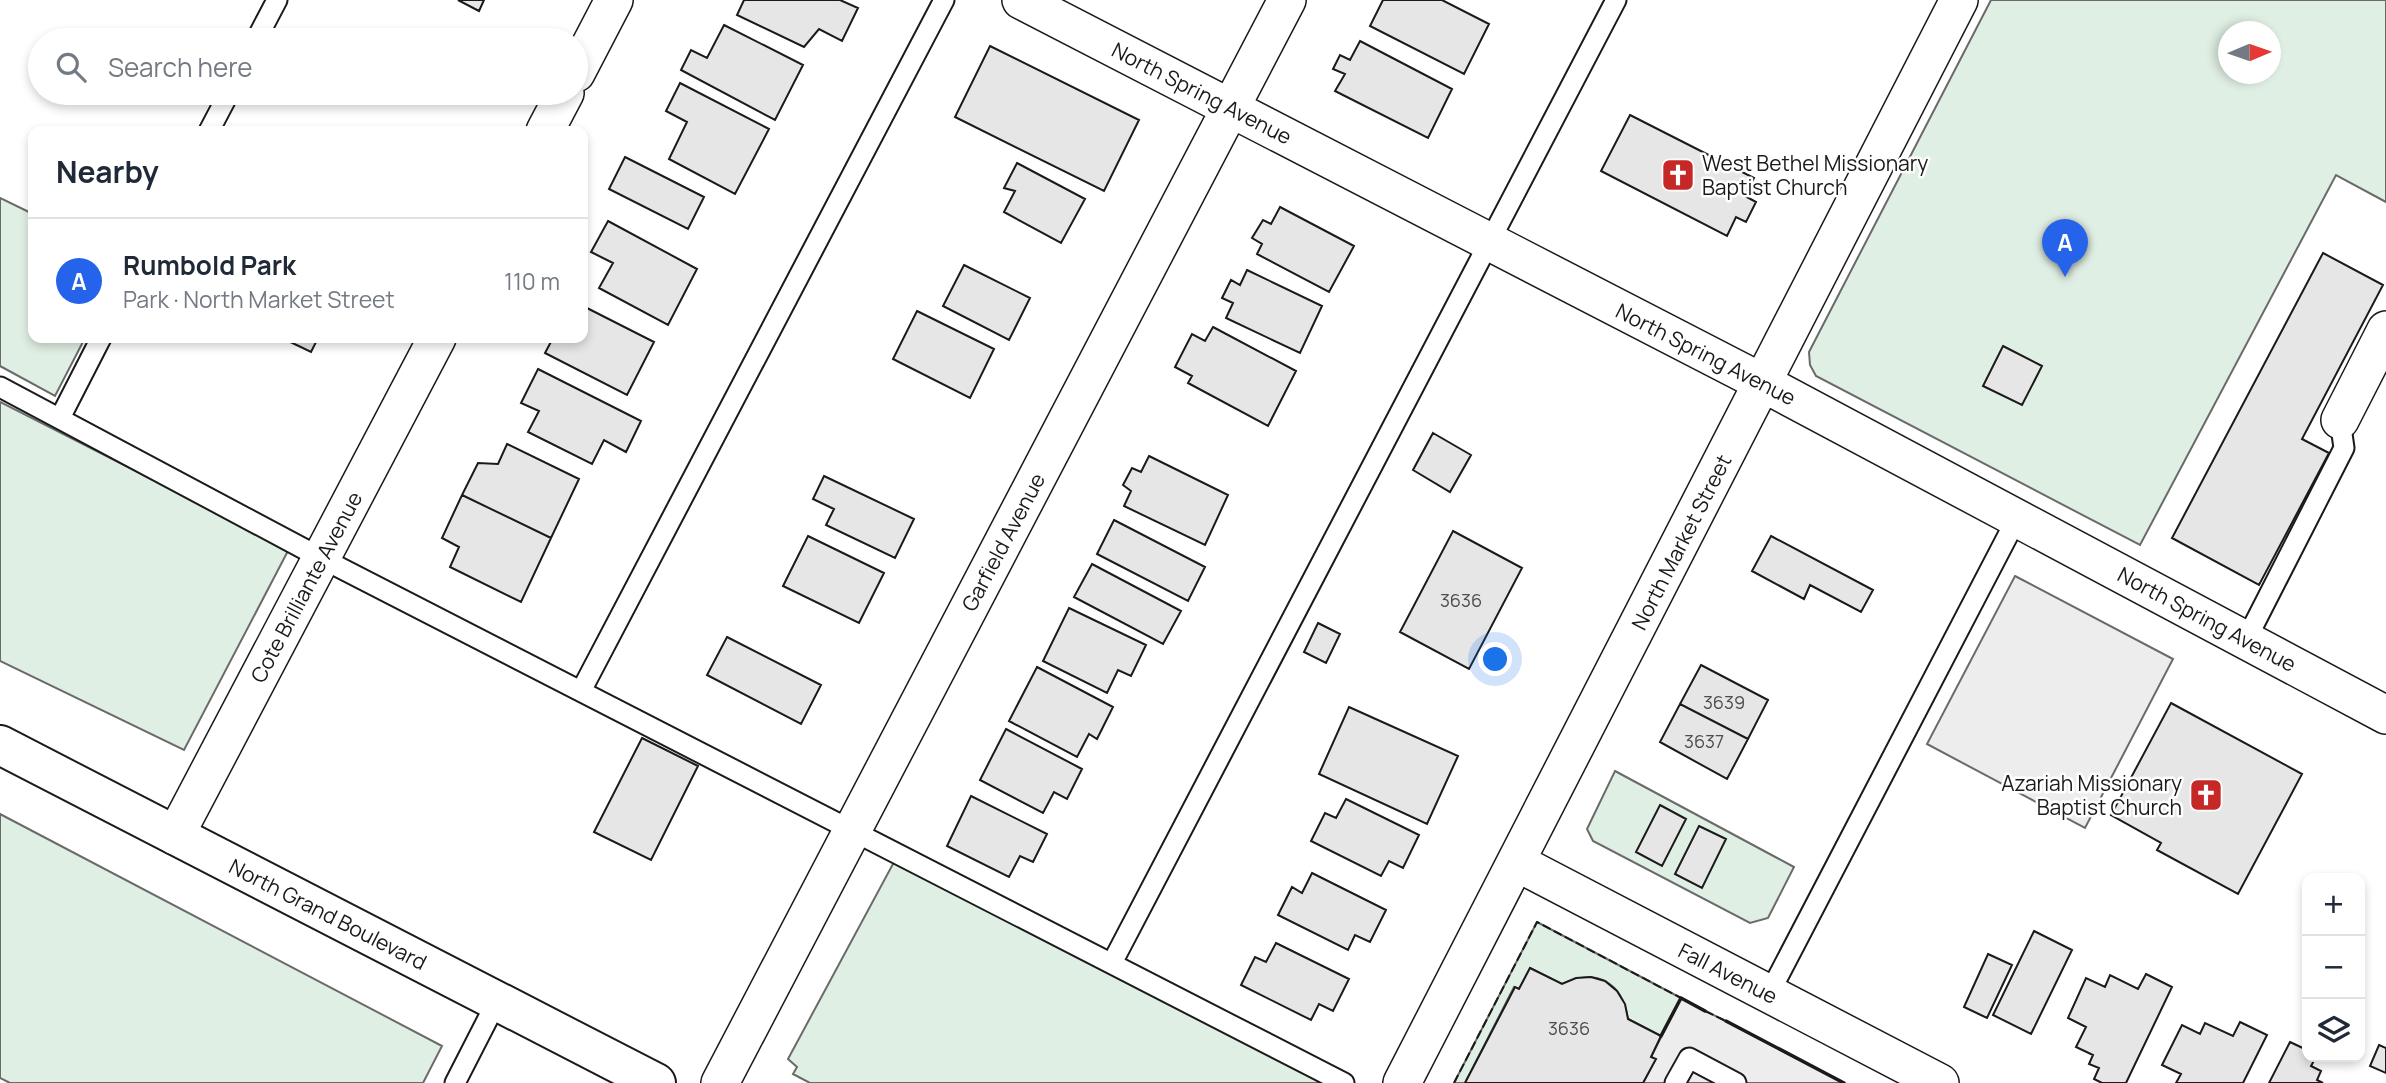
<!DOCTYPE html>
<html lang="en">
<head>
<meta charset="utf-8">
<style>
	body { margin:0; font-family:Manrope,sans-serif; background:#f6f6f7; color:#1f2937 }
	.controls { position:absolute; right:21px; bottom:21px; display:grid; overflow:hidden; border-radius:14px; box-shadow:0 4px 10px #0003 }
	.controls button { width:63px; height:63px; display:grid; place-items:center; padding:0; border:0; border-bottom:2px solid #e0e1e3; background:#fff; color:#1f2937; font:35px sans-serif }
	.compass { position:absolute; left:2218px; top:21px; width:63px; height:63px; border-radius:50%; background:#fff; box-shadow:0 4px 10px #0003; rotate:88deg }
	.you { position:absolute; left:1496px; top:660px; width:24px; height:24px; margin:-18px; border:5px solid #fff; border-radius:50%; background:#1a73e8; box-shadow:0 0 0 10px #1a73e833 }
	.badge { display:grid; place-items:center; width:46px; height:46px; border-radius:50%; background:#2563eb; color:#fff; font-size:23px; font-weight:700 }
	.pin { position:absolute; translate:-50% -58px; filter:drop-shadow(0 2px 4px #0008) }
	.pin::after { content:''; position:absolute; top:37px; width:24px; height:21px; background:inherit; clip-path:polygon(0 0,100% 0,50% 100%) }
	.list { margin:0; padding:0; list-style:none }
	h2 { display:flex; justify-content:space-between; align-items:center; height:91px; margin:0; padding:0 28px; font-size:30px }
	h2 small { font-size:23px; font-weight:400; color:#747a83 }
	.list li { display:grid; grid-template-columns:46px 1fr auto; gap:21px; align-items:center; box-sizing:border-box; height:126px; padding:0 28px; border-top:2px solid #e0e1e3 }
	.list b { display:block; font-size:26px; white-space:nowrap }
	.list p { margin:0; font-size:23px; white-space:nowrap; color:#747a83 }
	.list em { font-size:23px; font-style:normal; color:#747a83 }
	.icon { flex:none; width:38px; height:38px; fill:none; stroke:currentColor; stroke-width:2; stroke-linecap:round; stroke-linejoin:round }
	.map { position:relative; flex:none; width:2386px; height:1083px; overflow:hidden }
	.search { position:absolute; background:#fff; box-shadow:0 4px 10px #0003; left:28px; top:28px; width:560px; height:77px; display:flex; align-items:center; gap:18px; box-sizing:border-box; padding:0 24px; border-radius:38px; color:#747a83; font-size:26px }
	.panel { position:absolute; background:#fff; box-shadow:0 4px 10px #0003; left:28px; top:126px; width:560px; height:217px; border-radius:14px }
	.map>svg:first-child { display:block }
	.green { fill:#e0efe3; stroke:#6a6a6a; stroke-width:2; fill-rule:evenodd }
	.parking { fill:#ededed; stroke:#6a6a6a; stroke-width:2 }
	.building { fill:#e6e6e6; stroke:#1a1a1a; stroke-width:2 }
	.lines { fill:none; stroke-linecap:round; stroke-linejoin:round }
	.lane-casing { stroke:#1a1a1a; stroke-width:23 }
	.street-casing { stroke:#1a1a1a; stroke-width:40 }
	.primary-casing { stroke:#1a1a1a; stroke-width:42 }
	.lane { stroke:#fff; stroke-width:19 }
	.street { stroke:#fff; stroke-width:37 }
	.primary { stroke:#fff; stroke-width:38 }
	.fence { stroke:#1a1a1a; stroke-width:2; stroke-dasharray:9 3.5; stroke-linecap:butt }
	.wall { stroke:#1a1a1a; stroke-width:3.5 }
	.labels { text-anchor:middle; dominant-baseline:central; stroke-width:5; stroke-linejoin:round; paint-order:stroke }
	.number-label { font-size:18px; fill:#4d4d4d }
	.street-label { font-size:21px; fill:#1a1a1a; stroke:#fff }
	.poi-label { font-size:21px; fill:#1a1a1a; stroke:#fff; text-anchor:start }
</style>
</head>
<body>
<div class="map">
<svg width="2386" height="1083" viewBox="0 0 2386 1083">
	<rect width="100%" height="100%" fill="#fff"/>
	<!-- green -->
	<path class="green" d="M1991 0H2386V202L2336 175 2140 545 1816 376 1810 365 1809 352ZM2228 32H2270V74H2228Z
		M0 198 33 214V338H85L55 396 0 366Z
		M0 402 289 549 184 750 0 661Z
		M1615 771 1794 867 1768 918 1750 923 1593 841 1587 829Z
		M0 814 442 1046 423 1083H10L0 1078Z
		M894 862 1328 1083H810L793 1074 797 1067 788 1059Z
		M1537 922 1681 998 1661 1036 1628 1019C1622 982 1597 968 1562 984L1530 968 1519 989 1514 987 1465 1083H1454Z"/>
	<!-- parking -->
	<path class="parking" d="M2015 576 2173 659 2085 828 1927 744Z
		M1681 998 1844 1083H1643L1655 1060 1651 1057Z"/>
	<!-- building -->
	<path class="building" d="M458 0H484L479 11Z
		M744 0H840L858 8 842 41 819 29 804 47 737 15Z
		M1383 0H1442L1489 24 1464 74 1370 26Z
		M724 25 803 65 775 120 681 70 691 50 707 58Z
		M1360 41 1452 89 1428 138 1335 91 1345 74 1333 69 1340 55 1350 60Z
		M990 46 1139 120 1104 191 955 117Z
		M680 83 769 129 735 194 669 159 687 122 666 111Z
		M1630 115 1754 178 1745 196 1756 202 1746 222 1736 217 1727 236 1601 171Z
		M625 157 704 197 688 229 609 189Z
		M1017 163 1085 199 1061 243 1004 212 1015 191 1004 188Z
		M1280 207 1354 246 1329 292 1257 254 1262 244 1252 238 1263 220 1271 224Z
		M608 221 697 269 668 325 599 288 613 263 591 252Z
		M2323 253 2383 285 2302 439 2329 453 2259 585 2172 538Z
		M964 265 1030 298 1009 340 943 306Z
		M1247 270 1322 306 1300 353 1226 318 1233 303 1222 298 1231 280 1240 285Z
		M583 306 654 342 627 395 545 353 553 338 561 340 562 338H583Z
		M917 311 994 349 970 398 893 359Z
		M1213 327 1296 371 1268 426 1188 383 1192 376 1175 367 1192 334 1205 341Z
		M282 338H318L311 352Z
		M2003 346 2042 366 2022 405 1983 386Z
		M538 369 641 421 626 452 604 440 592 464 528 432 539 411 521 403Z
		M1433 433 1471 455 1450 492 1413 470Z
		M507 444 579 479 551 538 462 495 478 463 498 464Z
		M1149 456 1228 495 1205 545 1124 506 1131 491 1123 485 1132 468 1141 472Z
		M824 476 914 519 895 558 826 525 834 509 813 499Z
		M462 495 551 538 521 602 450 567 459 547 442 538Z
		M1114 520 1205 567 1188 601 1097 554Z
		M1453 531 1522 568 1469 669 1400 632Z
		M808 536 884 573 859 623 783 586Z
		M1771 536 1873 590 1861 612 1810 585 1804 599 1752 571Z
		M1092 564 1181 611 1163 644 1074 597Z
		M1069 608 1146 645 1131 676 1118 670 1107 693 1043 661Z
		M1318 623 1340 634 1326 663 1304 652Z
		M727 637 821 685 801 724 707 675Z
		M1701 665 1768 700 1748 739 1680 704Z
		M1037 667 1113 707 1097 739 1089 734 1077 757 1009 721Z
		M2171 703 2302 774 2238 894 2157 850 2161 843 2111 815Z
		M1680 704 1748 739 1727 779 1660 742Z
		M1349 707 1458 756 1427 824 1319 774Z
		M1006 729 1082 769 1067 799 1054 792 1043 813 980 780Z
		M642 738 698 766 651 860 594 832Z
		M971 796 1047 834 1033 862 1020 856 1009 877 947 846Z
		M1346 799 1419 835 1403 868 1389 861 1381 876 1311 841 1325 813 1336 818Z
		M1660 805 1686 819 1662 866 1636 852Z
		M1699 826 1726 839 1702 888 1675 874Z
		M1312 873 1386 910 1370 942 1355 935 1348 950 1278 915 1292 887 1302 893Z
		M2034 931 2072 950 2031 1034 1993 1015Z
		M1276 943 1349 979 1333 1011 1319 1004 1311 1020 1241 985 1255 957 1266 962Z
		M1988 954 2012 965 1987 1018 1964 1007Z
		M1530 968 1562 984 1576 978 1591 977 1605 981 1617 991 1625 1004 1628 1019 1661 1036 1651 1057 1656 1059 1643 1083H1465L1515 987 1519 989Z
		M2146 974 2172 987 2126 1083H2102L2094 1079 2099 1068 2089 1064 2093 1055 2076 1047 2086 1027 2068 1018 2086 978 2105 987 2110 975 2138 989Z
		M2240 1022 2267 1035 2243 1083H2176L2181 1074 2162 1065 2182 1025 2200 1034 2205 1023 2233 1036Z
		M2290 1042 2307 1050V1057H2316L2311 1066 2321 1071 2317 1080 2323 1083H2269Z
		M2379 1045 2386 1048V1073L2370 1066Z"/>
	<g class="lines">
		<defs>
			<path id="lane" d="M256 40 277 0
				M209 131 229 93
				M0 387 321 558 1344 1083
				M60 418 101 338
				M2246 640 2344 448 2340 420
				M581 691 944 0
				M1112 963 1616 0
				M1769 994 2017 518
				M455 1083 497 1001
				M1675 1083 1689 1058 1736 1083"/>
			<path id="street" d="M1021 0 1763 383 2386 715
				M576 73 614 0
				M545 131 565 93
				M2340 420 2386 330
				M175 836 437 338
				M1516 862 1940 1083
				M720 1083 1287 0
				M1402 1083 1959 0"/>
			<path id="primary" d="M0 745 656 1083"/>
		</defs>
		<!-- lane casing -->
		<use href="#lane" class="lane-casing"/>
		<!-- street casing -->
		<use href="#street" class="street-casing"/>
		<!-- primary casing -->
		<use href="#primary" class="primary-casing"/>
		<!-- lane -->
		<use href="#lane" class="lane"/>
		<!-- street -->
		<use href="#street" class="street"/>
		<!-- primary -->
		<use href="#primary" class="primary"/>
		<!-- fence -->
		<path class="fence" d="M1705 1011 1726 1021
			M1454 1083 1537 922 1681 998"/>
		<!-- wall -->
		<path class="wall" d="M1726 1021 1844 1083
			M1661 1036 1681 998 1705 1011"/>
	</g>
	<!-- icons -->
	<defs>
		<symbol id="church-square" viewBox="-11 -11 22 22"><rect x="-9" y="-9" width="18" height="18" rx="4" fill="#c62828" stroke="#fff"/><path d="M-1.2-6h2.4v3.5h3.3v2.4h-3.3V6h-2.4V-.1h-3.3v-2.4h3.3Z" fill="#fff"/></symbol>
	</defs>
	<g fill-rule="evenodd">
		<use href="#church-square" x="1659" y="156" width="38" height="38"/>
		<use href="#church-square" x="2187" y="776" width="38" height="38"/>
	</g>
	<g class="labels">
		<!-- number labels -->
		<g class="number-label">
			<text x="1461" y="600">3636</text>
			<text x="1724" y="702">3639</text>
			<text x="1704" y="741">3637</text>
			<text x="1569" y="1028">3636</text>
		</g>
		<!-- street labels -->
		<g class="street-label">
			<text transform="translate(1202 93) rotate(27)">North Spring Avenue</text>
			<text transform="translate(1706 354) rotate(27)">North Spring Avenue</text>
			<text transform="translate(1003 542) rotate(-62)">Garfield Avenue</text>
			<text transform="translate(1681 542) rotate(-63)">North Market Street</text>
			<text transform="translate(306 587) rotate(-62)">Cote Brilliante Avenue</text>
			<text transform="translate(2207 619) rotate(28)">North Spring Avenue</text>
			<text transform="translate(328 914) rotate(27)">North Grand Boulevard</text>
			<text transform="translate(1728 973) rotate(27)">Fall Avenue</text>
		</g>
		<!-- poi labels -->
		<g class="poi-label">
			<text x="1702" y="163">West Bethel Missionary<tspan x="1702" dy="24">Baptist Church</tspan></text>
			<text x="2182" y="783" text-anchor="end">Azariah Missionary<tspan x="2182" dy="24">Baptist Church</tspan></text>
		</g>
	</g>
</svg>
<div class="controls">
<button>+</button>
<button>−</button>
<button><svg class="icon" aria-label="layers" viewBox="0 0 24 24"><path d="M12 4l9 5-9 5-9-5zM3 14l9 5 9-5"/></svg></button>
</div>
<svg class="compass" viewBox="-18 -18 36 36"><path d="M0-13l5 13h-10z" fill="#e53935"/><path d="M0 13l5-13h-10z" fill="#747a83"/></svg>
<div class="you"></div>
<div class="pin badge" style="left:2065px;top:277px">A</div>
<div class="search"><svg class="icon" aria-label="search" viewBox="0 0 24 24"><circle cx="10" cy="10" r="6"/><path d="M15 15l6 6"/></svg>Search here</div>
<section class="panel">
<h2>Nearby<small></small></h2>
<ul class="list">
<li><span class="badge">A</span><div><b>Rumbold Park</b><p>Park · North Market Street</p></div><em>110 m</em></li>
</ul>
</section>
</div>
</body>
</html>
